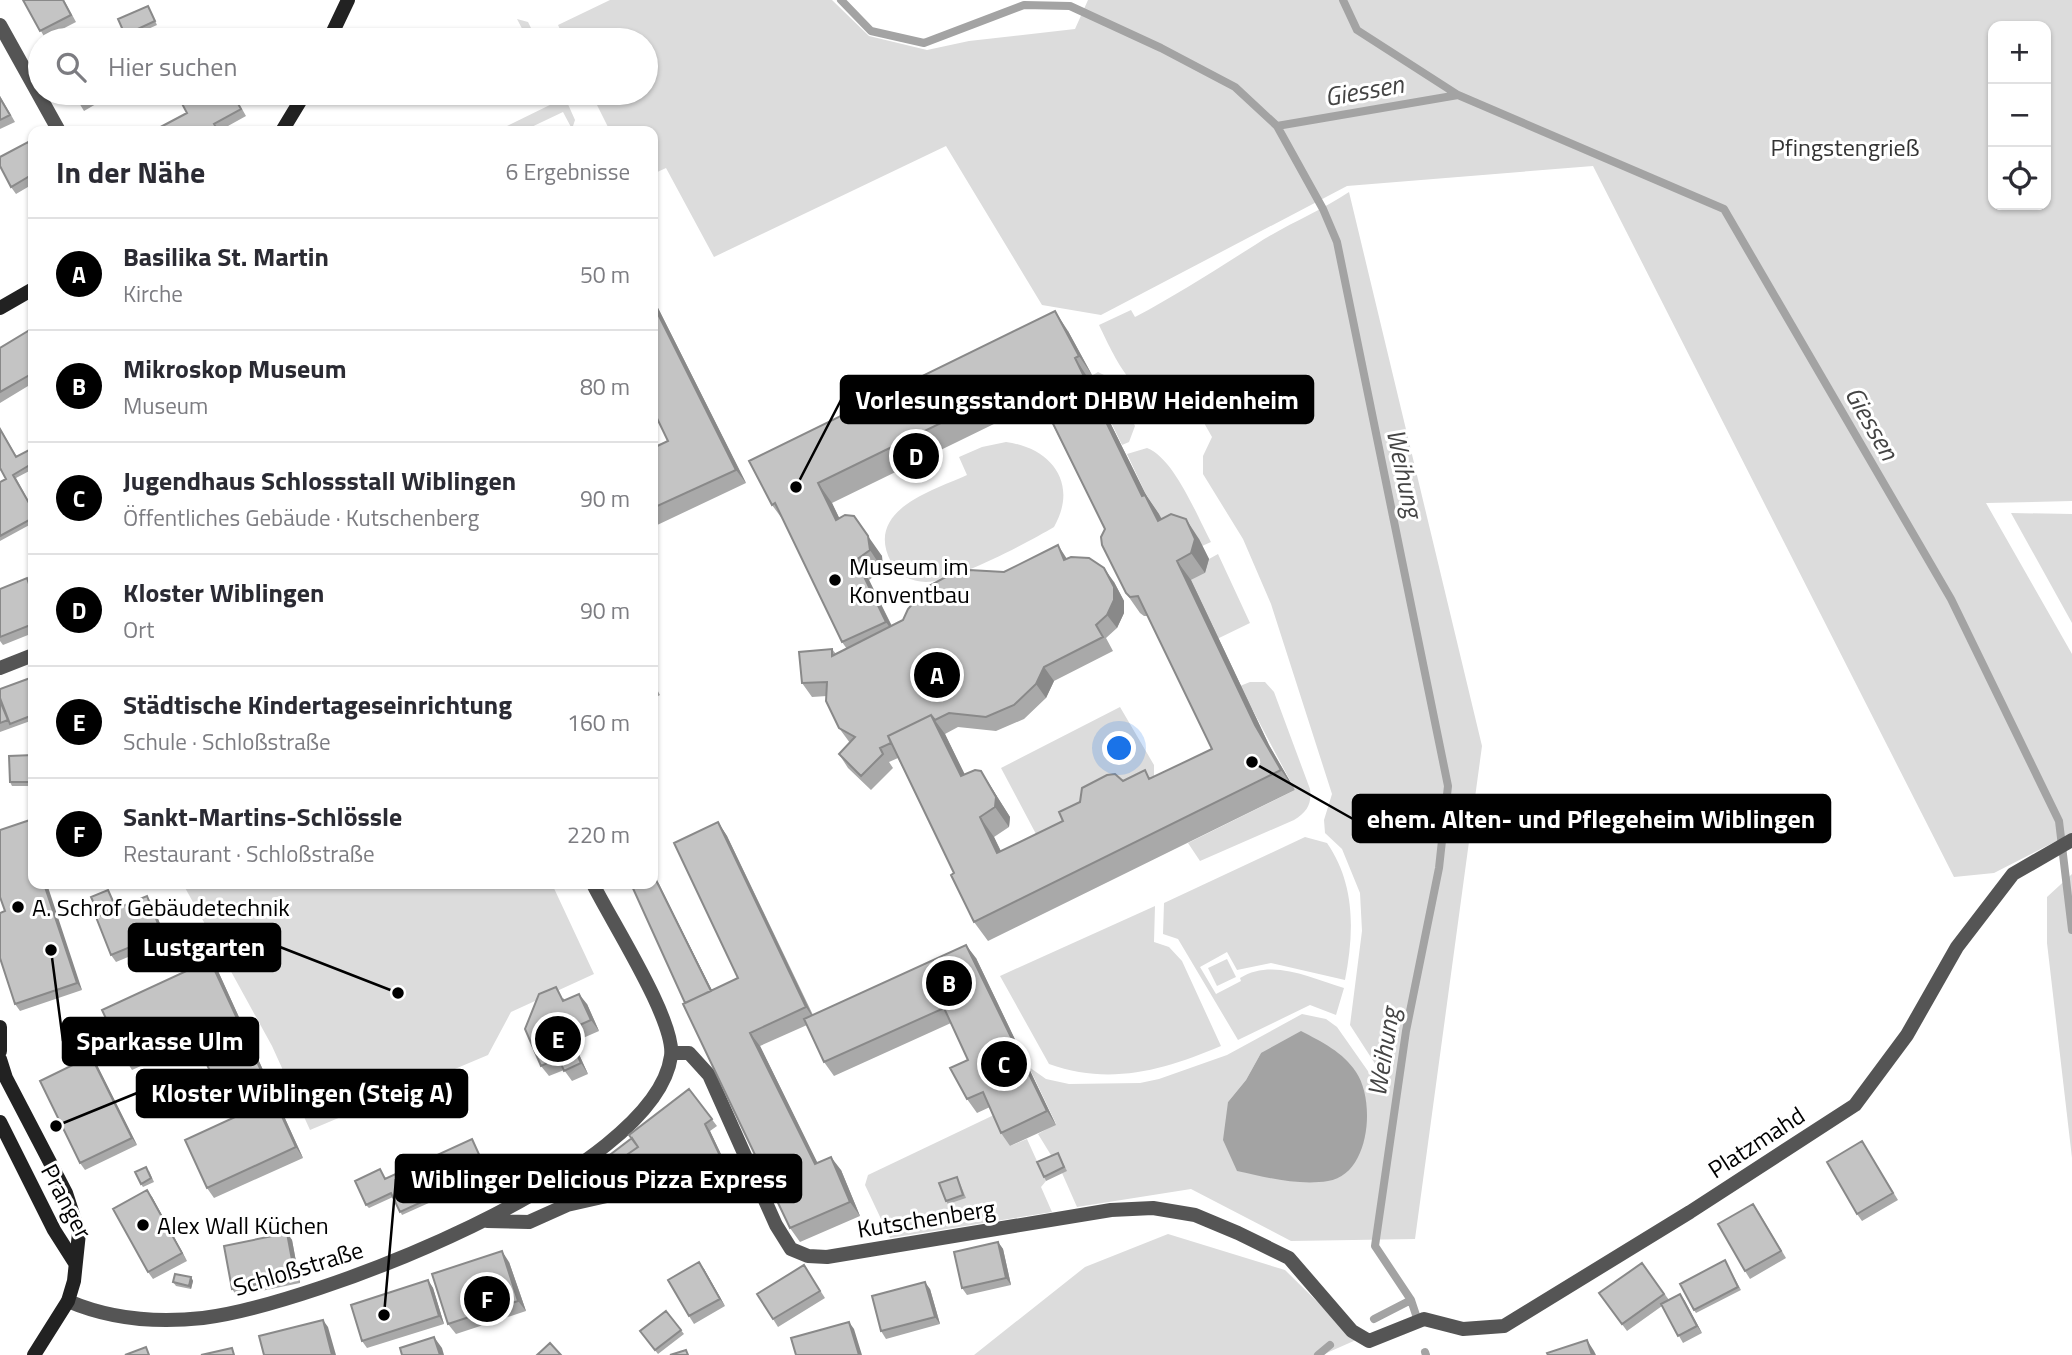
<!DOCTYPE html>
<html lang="de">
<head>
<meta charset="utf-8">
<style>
	body { margin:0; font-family:"Titillium Web",sans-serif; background:#f7f7f7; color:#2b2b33 }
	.controls { position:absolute; right:21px; top:21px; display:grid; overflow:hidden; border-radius:14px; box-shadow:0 2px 5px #0004 }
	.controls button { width:63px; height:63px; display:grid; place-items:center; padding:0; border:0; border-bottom:2px solid #e1e1e2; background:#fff; color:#2b2b33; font:35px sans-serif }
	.you { position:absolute; left:1120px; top:749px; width:24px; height:24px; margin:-18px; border:5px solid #fff; border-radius:50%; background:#1a73e8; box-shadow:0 0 0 10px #1a73e833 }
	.badge { display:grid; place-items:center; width:46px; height:46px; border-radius:50%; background:#000; color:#fff; font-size:23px; font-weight:700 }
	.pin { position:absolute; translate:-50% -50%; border:4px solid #fff; box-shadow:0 2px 7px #0006 }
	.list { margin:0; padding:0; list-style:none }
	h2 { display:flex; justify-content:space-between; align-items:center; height:91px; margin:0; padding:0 28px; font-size:30px }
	h2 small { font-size:23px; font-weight:400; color:#7c7c81 }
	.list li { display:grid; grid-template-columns:46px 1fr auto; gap:21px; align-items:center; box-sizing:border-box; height:112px; padding:0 28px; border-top:2px solid #e1e1e2 }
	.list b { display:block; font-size:26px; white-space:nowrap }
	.list p { margin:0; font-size:23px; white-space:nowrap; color:#7c7c81 }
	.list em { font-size:23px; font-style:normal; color:#7c7c81 }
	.icon { flex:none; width:38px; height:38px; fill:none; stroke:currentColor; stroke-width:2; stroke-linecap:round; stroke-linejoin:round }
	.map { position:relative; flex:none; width:2072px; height:1355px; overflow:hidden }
	.search { position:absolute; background:#fff; box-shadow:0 2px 5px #0004; left:28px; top:28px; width:630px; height:77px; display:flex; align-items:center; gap:18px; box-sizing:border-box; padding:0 24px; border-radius:38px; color:#7c7c81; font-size:26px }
	.panel { position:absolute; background:#fff; box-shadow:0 2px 5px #0004; left:28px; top:126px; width:630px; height:763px; border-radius:14px }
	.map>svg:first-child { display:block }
	.green { fill:#dcdcdc; fill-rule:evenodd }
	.water { fill:#a3a3a3 }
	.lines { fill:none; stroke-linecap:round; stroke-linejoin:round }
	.stream { stroke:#a3a3a3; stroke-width:8 }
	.street { stroke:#555; stroke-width:14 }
	.secondary { stroke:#222; stroke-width:14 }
	.wall { fill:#a9a9a9; fill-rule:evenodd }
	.shaded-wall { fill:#898989 }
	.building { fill:#c4c4c4; stroke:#898989; stroke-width:2 }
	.poi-dot { fill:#000; stroke:#fff; stroke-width:2.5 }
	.labels { text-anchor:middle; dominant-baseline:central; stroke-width:6; stroke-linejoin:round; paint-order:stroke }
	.park-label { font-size:24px; fill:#333; stroke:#fff }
	.poi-label { font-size:24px; fill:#000; stroke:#fff; text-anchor:start }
	.street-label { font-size:24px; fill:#000; stroke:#fff }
	.water-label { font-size:26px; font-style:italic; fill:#444; stroke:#fff }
	.leader { fill:none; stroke:#000; stroke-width:2.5 }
	.callout-dot { fill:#000; stroke:#fff; stroke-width:2.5 }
	.callout { fill:#000; stroke:#000; stroke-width:2.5 }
	.callout-label { font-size:26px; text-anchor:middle; font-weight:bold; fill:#fff }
</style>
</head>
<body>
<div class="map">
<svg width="2072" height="1355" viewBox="0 0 2072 1355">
	<rect width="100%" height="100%" fill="#fff"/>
	<!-- green -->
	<path class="green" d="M610 0H832L869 36 927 50 969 41 1075 29 1088 0H2072V501L1986 503 2072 654V833L1994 873 1954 877 1593 166 1347 186 1101 315 1042 305 946 146 714 257 666 168 653 174V131H610L591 93H646V40H565L558 25ZM1993 26H2046V205H1993Z
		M517 19 528 22 537 40H528Z
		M554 93H563L575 120 572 129 563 112 523 131H497L558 101Z
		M1349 192 1482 746 1415 1239 1291 1241 1191 1189 1077 1207 1062 1173 1038 1134 1056 1124 1029 1067 1046 1079 1069 1084 1140 1083 1159 1079 1227 1055 1302 1014 1326 1019 1337 1027 1370 1074 1383 1076 1350 1025 1362 931 1360 893 1342 849 1325 833 1324 820 1332 794 1271 604 1243 539 1203 474V456L1212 437 1195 407C1141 415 1119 367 1099 325L1131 310 1135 317C1177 295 1215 270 1255 245 1285 225 1319 212 1349 192ZM1261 1053 1364 1141 1228 1102 1246 1080Z
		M1098 372 1110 378 1120 395 1102 404 1088 378Z
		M1127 409 1135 426 1129 442 1122 445 1109 418Z
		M1006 442C1051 448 1079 483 1054 527 1029 542 953 582 926 582 911 581 898 576 891 562 864 510 932 491 967 475L959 457 982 447Z
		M1147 448C1174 458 1197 516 1211 542L1202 546 1156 516 1127 454Z
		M2011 513 2072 514V623Z
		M1218 554 1250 623 1217 639 1191 580 1205 573 1209 559Z
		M1250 682H1265L1274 692 1310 789C1312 804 1307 812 1294 820L1200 861 1188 843 1295 790 1240 686Z
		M1120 707 1154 765V777L1036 834 1001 768Z
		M1305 837 1327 843C1356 885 1354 933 1345 980L1271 963 1237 970 1227 952 1200 967 1216 994 1241 981 1240 978C1272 958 1311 978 1344 988L1336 1015 1310 1005 1238 1040 1178 939 1163 934 1164 903Z
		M2072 874V1158L2047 943V897Z
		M183 884H552L594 974 511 1012 488 1055 310 1130 272 1046Z
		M1155 906 1154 942 1169 947 1182 961 1221 1046C1164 1070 1110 1086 1049 1064L1000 976Z
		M1227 959 1236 977 1217 986 1208 968Z
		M996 1114 1010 1146 1027 1139 1046 1181 1041 1187 1052 1212 890 1238 865 1185 868 1175Z
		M1168 1234 1285 1270 1356 1340 1322 1355H974L1085 1267Z"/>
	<!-- water -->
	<path class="water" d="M1301 1031C1322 1042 1343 1052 1356 1072 1376 1101 1370 1175 1328 1181 1299 1186 1265 1177 1237 1171L1223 1140 1228 1102 1246 1080 1261 1053Z"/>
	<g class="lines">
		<!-- stream -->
		<path class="stream" d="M841 0 871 31 924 43 1024 5 1070 6 1161 48 1235 87 1277 126 1323 209 1337 242 1448 786 1439 868 1406 1031 1375 1246 1411 1300 1416 1315
			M1343 0 1357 30 1458 95 1724 209 1951 599 2059 821 2072 930
			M1277 126 1458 95
			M1374 1319 1411 1300
			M1425 1352 1426 1355
			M1318 1355 1330 1345"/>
		<!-- street -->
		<path class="street" d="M0 25 59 131
			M0 668 33 655
			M672 1053H689L709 1075 776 1225 791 1249 808 1256 827 1257 1111 1210 1153 1208 1195 1215 1238 1233 1289 1258 1352 1331 1369 1341 1424 1319 1463 1329 1504 1326 1690 1212 1855 1105 1907 1035 1957 947 2013 874 2072 840
			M487 1221 529 1222 567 1205 651 1186 696 1182 760 1191
			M68 1301C110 1319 158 1323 203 1318 311 1305 655 1174 671 1056 676 1021 610 919 593 884"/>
		<!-- secondary -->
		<path class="secondary" d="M329 40 348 0
			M282 131 305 93
			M0 308 33 289
			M0 1027V1051
			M0 1059 6 1078 66 1193 79 1233 74 1281 68 1301 34 1355
			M0 1122 54 1230 75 1263"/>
	</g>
	<!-- wall -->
	<path class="wall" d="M23 0H64L76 22 45 38Z
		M148 6 157 25 128 38 125 35Z
		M73 93H115L84 111Z
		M193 93H233L246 116 219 131 187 113Z
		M0 96 15 122 0 129Z
		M33 150V184L16 194 11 187Z
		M653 298 746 483 653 527V448L668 441 653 410Z
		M33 328V383L0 403V348Z
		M1068 331 1092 375 1088 378 1146 495 1162 519 1199 539 1209 559 1205 573 1191 580 1269 745 1295 790 988 941 974 922 954 873 898 758 889 762 893 768 871 790 848 768 839 754 850 743 839 728 827 696 812 697 802 683 832 649 836 654 847 649 842 642 786 524 772 505ZM1041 401 1105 529 1126 593 1140 613 1144 616H1148L1212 749 1151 779 1123 781 1063 821 1001 851 994 837 1009 827 1010 817 981 771 964 774 945 734 958 727 996 731 1024 719 1046 698 1054 681 1113 651 1106 638 1117 628 1124 613V601L1114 582 1067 559 1004 572 892 626 869 580 883 570 882 556 839 518 832 503Z
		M0 428 17 457 33 456V469L16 478 33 509V523L0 541V482L6 479 1 470 0 471Z
		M27 578 29 582 33 580V633L3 645 0 641V589Z
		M33 677V720L0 732V689Z
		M653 682 660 695 653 699Z
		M33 755V786H12L10 782Z
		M718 822 727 836 813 1015 976 958 1056 1125 1010 1146 1001 1133 990 1107 977 1113 967 1099 968 1060 951 1023 834 1076 824 1062 807 1025 760 1046 817 1163 841 1170 860 1216 800 1242 790 1228 685 1003 656 880 712 990 738 978Z
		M33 884 82 990 20 1011 15 1004 5 911Z
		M110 894 117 909 152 904 167 941 116 962 111 955Z
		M210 960 218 971 303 1158 214 1198 207 1188 232 1118 196 1041 132 1070 125 1059Z
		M563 998 565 1000 587 1004 599 1031 583 1038 577 1050 588 1074 572 1081 564 1070 549 1076 541 1066Z
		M96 1063 137 1145 85 1170 80 1163Z
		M689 1089 717 1126 710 1131 728 1169 646 1182 604 1185 602 1181 632 1138Z
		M472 1139 489 1176 402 1215 393 1197 369 1208 366 1205 380 1169 385 1179Z
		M1867 1149 1898 1200 1862 1221 1857 1214Z
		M1058 1153 1067 1171 1046 1181 1044 1177Z
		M149 1171 154 1182 143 1187 141 1184Z
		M957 1177 959 1181 966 1198 948 1204 946 1201Z
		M152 1197 187 1261 153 1279 148 1272Z
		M1758 1211 1786 1258 1750 1279 1745 1271Z
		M287 1233 292 1240 300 1283 237 1296 232 1289Z
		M998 1242 1003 1249 1011 1285 967 1295 962 1288Z
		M509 1262 526 1311 456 1334 448 1324Z
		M1642 1263 1669 1300 1680 1294 1702 1333 1683 1343 1662 1306 1627 1331 1599 1293Z
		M1727 1264 1741 1290 1696 1313 1694 1310Z
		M804 1265 825 1298 778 1327 773 1319Z
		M704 1269 725 1306 694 1324 689 1316Z
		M191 1277 193 1281 191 1289 176 1286 173 1282Z
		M428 1280 433 1288 444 1324 367 1348 362 1341Z
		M930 1289 940 1324 886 1339 881 1331Z
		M666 1311 684 1334 658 1354 640 1331Z"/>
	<!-- shaded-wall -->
	<path class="shaded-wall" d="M653 298 746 483 736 470 653 304Z
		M1055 311 1068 331 1092 375 1079 356Z
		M1075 358 1088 378 1146 495 1159 514 1172 541 1142 496Z
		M818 483 832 503 850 540 836 520Z
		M1186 519 1199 539 1209 559 1205 573 1191 553Z
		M868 536 882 556 883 570 870 550Z
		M1058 545 1067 559 1064 560Z
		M856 560 869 580 899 641 886 622Z
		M1177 561 1191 580 1269 745 1295 790 1281 770 1255 725Z
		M1104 568 1114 582 1124 601V613L1117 628 1107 615Z
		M1044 667 1054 681 1046 698 1036 684Z
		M931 715 945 734 975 795 961 776Z
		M981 771 1010 817 1009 827 995 807Z
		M980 817 994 837 1011 873 997 853Z
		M718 822 727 836 815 1021 806 1007Z
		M656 880 659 884 719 1005 716 1002Z
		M44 884H47L82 990 77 983Z
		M147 896 152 904 167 941 162 934Z
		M966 945 976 958 1056 1125 1047 1111Z
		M210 960 218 971 303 1158 296 1147Z
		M579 994 587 1004 599 1031 591 1020Z
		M575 1027 583 1038 577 1050 588 1074 581 1063 570 1040Z
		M750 1033 760 1046 825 1178 815 1164Z
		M91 1056 96 1063 137 1145 132 1138Z
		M705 1124 710 1131 728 1169 723 1162Z
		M831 1157 841 1170 860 1216 850 1202Z
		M147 1190 152 1197 187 1261 182 1253Z
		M287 1233 292 1240 300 1283 295 1276Z
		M998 1242 1003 1249 1011 1285 1006 1278Z
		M502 1251 509 1262 526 1311 518 1301Z
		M699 1262 704 1269 725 1306 720 1299Z
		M191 1277 193 1281 191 1289 189 1286Z
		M428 1280 433 1288 444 1324 439 1316Z
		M925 1282 930 1289 940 1324 935 1317Z
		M1680 1294 1685 1301 1702 1333 1697 1326Z
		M323 1320 328 1327 336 1355H332Z
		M849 1322 854 1329 862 1355H859Z
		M434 1337 442 1348 444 1355H440Z
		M1587 1340 1594 1351 1596 1355H1592Z"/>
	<!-- building -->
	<path class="building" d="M23 0H63L71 15 40 31Z
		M148 6 155 21 125 35 118 19Z
		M73 93H98L79 103Z
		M193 93H232L241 109 214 124 218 131H153L187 113 180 100Z
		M0 98 10 115 0 120Z
		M28 142 33 152V174L11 187 0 166V157Z
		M653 304 736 470 653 508V448L668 441 653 410Z
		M1055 311 1079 356 1075 358 1142 496 1145 495 1158 521 1171 514 1186 519 1195 539 1191 553 1177 561 1255 725 1281 770 974 922 951 875 954 873 888 736 931 715 961 776 975 770 981 771 996 797 995 807 980 817 997 853 1063 821 1059 812 1080 802 1082 788 1107 775 1115 774 1123 781 1145 770 1149 779 1212 749 1138 596 1130 597 1126 593 1102 545 1101 537 1105 529 1031 379 818 483 836 520 845 515 854 516 868 536 870 550 856 560 886 622 842 642 775 503 772 505 749 461Z
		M33 328V373L0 392V348Z
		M0 429 16 457 29 450 33 457V463L13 475 33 510V518L0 536V482L6 479 0 468Z
		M1058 545 1064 560 1071 557 1089 558 1104 568 1114 587V600L1107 615 1096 625 1103 637 1044 667 1036 684 1014 705 986 717 949 713 935 720 931 715 888 736 891 743 880 748 883 754 861 776 839 754 855 737 839 728 826 701 827 682 802 683 799 652 832 649V656L903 620 908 609 927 587 955 572 969 570 1004 572Z
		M27 578 33 596V624L0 637V589Z
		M33 580V593L29 582Z
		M33 677V715L10 724 0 698V689Z
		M0 701 8 720 0 723Z
		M33 755V782H10L9 756Z
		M33 819V884H44L77 983 15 1004 0 958V913L5 911 0 897V830Z
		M718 822 806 1007 750 1033 815 1164 831 1157 850 1202 790 1228 683 1004 738 978 674 843Z
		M656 880 711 991 685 1003 631 884H653V881Z
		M108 890 116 908 99 915 91 897Z
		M147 896 162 934 111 955 96 917Z
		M966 945 1047 1111 1001 1133 983 1092 967 1099 950 1068 968 1060 944 1008 824 1062 804 1019Z
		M210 960 265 1079 222 1098 191 1029 125 1059 102 1010Z
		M556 987 563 1001 579 994 591 1020 575 1027 570 1040 581 1063 564 1071 559 1058 541 1066 525 1029 539 994Z
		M91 1056 132 1138 80 1163 40 1081Z
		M267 1083 276 1103 274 1099 232 1118 224 1102Z
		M689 1089 712 1119 705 1124 723 1162 641 1174 628 1154 638 1147 629 1135Z
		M274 1099 296 1147 207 1188 185 1140Z
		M632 1138 638 1147 628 1154 644 1178 602 1181 594 1167Z
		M472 1139 487 1172 400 1212 391 1193 366 1205 355 1181 380 1169 385 1179Z
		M1862 1141 1893 1193 1857 1214 1827 1162Z
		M1058 1153 1064 1167 1044 1177 1037 1162Z
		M146 1167 151 1178 141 1184 135 1172Z
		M957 1177 963 1195 946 1201 939 1183Z
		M147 1190 182 1253 148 1272 113 1209Z
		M1753 1204 1781 1251 1745 1271 1718 1224Z
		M287 1233 295 1276 232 1289 224 1246Z
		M998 1242 1006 1278 962 1288 954 1252Z
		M502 1251 518 1301 448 1324 432 1274Z
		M1725 1260 1738 1287 1694 1310 1680 1284Z
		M699 1262 720 1299 689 1316 668 1280Z
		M1642 1263 1664 1294 1622 1324 1599 1293Z
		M804 1265 820 1291 773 1319 757 1294Z
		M175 1274 191 1277 189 1286 173 1282Z
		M428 1280 439 1316 362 1341 351 1305Z
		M925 1282 935 1317 881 1331 872 1296Z
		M1680 1294 1697 1326 1678 1336 1661 1304Z
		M666 1311 681 1330 655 1350 640 1331Z
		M323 1320 332 1355H264L259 1336Z
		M849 1322 859 1355H796L791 1338Z
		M434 1337 440 1355H402L400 1348Z
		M1587 1340 1592 1355H1548L1547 1353Z
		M550 1343 561 1355H537Z
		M146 1347 149 1355H125Z
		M232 1348 234 1355H201Z
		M686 1350 688 1355H670Z"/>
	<!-- markers -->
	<g class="poi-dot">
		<circle cx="835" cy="580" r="7"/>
		<circle cx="18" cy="907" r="7"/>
		<circle cx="143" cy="1225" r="7"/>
	</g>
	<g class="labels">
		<!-- park labels -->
		<g class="park-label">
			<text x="1845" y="147">Pfingstengrieß</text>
		</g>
		<!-- poi labels -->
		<g class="poi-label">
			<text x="849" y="566">Museum im<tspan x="849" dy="28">Konventbau</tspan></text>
			<text x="32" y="907">A. Schrof Gebäudetechnik</text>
			<text x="157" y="1225">Alex Wall Küchen</text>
		</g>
		<!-- street labels -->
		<g class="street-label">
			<text transform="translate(1756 1142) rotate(-33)">Platzmahd</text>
			<text transform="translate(67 1201) rotate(62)">Pranger</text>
			<text transform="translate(926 1218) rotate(-9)">Kutschenberg</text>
			<text transform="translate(298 1268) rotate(-17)">Schloßstraße</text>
		</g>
		<!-- water labels -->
		<g class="water-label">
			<text transform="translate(1364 90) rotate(-10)">Giessen</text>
			<text transform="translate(1872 423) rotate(60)">Giessen</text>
			<text transform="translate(1405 473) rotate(78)">Weihung</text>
			<text transform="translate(1383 1052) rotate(-81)">Weihung</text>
		</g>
	</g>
	<!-- callouts -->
	<path class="leader" d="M796 487L841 400M1252 762L1353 819M398 993L280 947M51 950L63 1041M56 1126L137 1093M384 1315L396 1179"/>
	<g class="callout-dot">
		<circle cx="796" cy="487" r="7"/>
		<circle cx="1252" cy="762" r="7"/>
		<circle cx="398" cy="993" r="7"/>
		<circle cx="51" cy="950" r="7"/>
		<circle cx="56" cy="1126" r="7"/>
		<circle cx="384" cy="1315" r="7"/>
	</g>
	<g class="callout">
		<rect x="841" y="376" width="472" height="47" rx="7"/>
		<rect x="1353" y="795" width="477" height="47" rx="7"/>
		<rect x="129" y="924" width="151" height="47" rx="7"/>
		<rect x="63" y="1018" width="195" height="47" rx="7"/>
		<rect x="137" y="1070" width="330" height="47" rx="7"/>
		<rect x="396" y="1155" width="405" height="47" rx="7"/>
	</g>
	<g class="callout-label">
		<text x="1077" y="409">Vorlesungsstandort DHBW Heidenheim</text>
		<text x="1591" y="828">ehem. Alten- und Pflegeheim Wiblingen</text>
		<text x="204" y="956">Lustgarten</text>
		<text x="160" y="1050">Sparkasse Ulm</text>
		<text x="302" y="1102">Kloster Wiblingen (Steig A)</text>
		<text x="599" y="1188">Wiblinger Delicious Pizza Express</text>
	</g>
</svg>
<div class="controls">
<button>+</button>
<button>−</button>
<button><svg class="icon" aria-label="locate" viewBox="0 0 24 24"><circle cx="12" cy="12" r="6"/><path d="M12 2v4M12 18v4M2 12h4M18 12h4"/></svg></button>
</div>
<div class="you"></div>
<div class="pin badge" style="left:937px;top:675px">A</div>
<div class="pin badge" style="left:949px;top:983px">B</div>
<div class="pin badge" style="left:1004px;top:1064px">C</div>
<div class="pin badge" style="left:916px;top:456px">D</div>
<div class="pin badge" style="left:558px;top:1039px">E</div>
<div class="pin badge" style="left:487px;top:1299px">F</div>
<div class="search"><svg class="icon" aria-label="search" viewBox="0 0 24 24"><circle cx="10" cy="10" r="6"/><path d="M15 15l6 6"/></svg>Hier suchen</div>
<section class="panel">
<h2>In der Nähe<small>6 Ergebnisse</small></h2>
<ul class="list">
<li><span class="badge">A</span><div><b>Basilika St. Martin</b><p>Kirche</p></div><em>50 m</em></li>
<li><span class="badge">B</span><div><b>Mikroskop Museum</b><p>Museum</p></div><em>80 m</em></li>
<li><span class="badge">C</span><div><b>Jugendhaus Schlossstall Wiblingen</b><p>Öffentliches Gebäude · Kutschenberg</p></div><em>90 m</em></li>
<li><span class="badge">D</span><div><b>Kloster Wiblingen</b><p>Ort</p></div><em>90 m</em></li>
<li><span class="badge">E</span><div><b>Städtische Kindertageseinrichtung</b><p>Schule · Schloßstraße</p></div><em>160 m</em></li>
<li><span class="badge">F</span><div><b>Sankt-Martins-Schlössle</b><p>Restaurant · Schloßstraße</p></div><em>220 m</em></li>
</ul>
</section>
</div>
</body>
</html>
